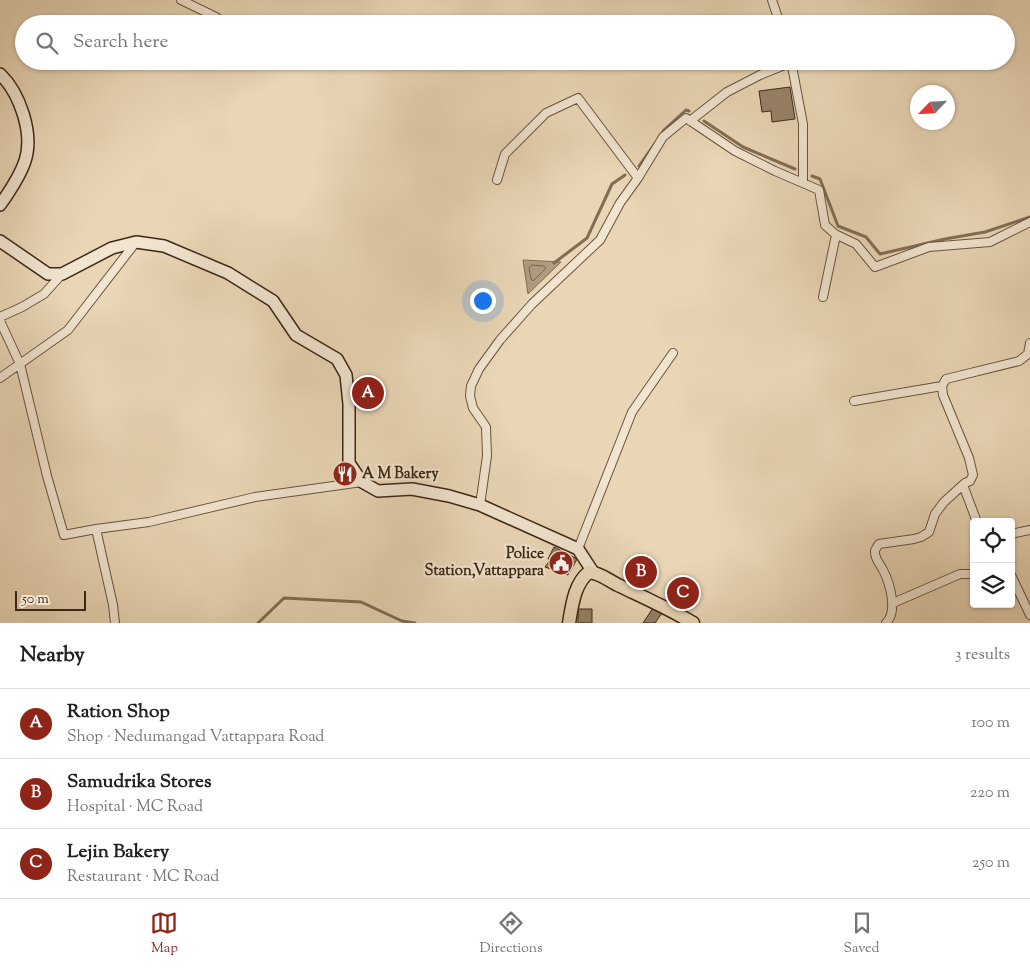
<!DOCTYPE html>
<html lang="en">
<head>
<meta charset="utf-8">
<style>
	body { margin:0; font-family:"Sorts Mill Goudy",serif; background:#f2f2f2; color:#202124 }
	.controls { position:absolute; right:15px; bottom:15px; display:grid; overflow:hidden; border-radius:5px; box-shadow:0 1px 4px #0004 }
	.controls button { width:45px; height:45px; display:grid; place-items:center; padding:0; border:0; border-bottom:1px solid #e0e0e0; background:#fff; color:#202124; font:25px sans-serif }
	.compass { position:absolute; left:910px; top:85px; width:45px; height:45px; border-radius:50%; background:#fff; box-shadow:0 1px 4px #0004; rotate:245deg }
	.scale { position:absolute; left:15px; bottom:12px; width:71px; box-sizing:border-box; padding-left:5px; border:2px solid #3d2814; border-top:0; font-size:14px; line-height:18px; white-space:nowrap; color:#3d2814; -webkit-text-stroke:4px #f1e4d0; paint-order:stroke }
	.you { position:absolute; left:482px; top:300px; width:18px; height:18px; margin:-12px; border:4px solid #fff; border-radius:50%; background:#1a73e8; box-shadow:0 0 0 8px #1a73e833 }
	.badge { display:grid; place-items:center; width:32px; height:32px; border-radius:50%; background:#8f2418; color:#fff; font-size:16px; font-weight:700 }
	.pin { position:absolute; translate:-50% -50%; border:2px solid #fff; box-shadow:0 1px 5px #0006 }
	.list { margin:0; padding:0; list-style:none }
	h2 { display:flex; justify-content:space-between; align-items:center; height:65px; margin:0; padding:0 20px; font-size:21px }
	h2 small { font-size:16px; font-weight:400; color:#757577 }
	.list li { display:grid; grid-template-columns:32px 1fr auto; gap:15px; align-items:center; box-sizing:border-box; height:70px; padding:0 20px; border-top:1px solid #e0e0e0 }
	.list b { display:block; font-size:19px; white-space:nowrap }
	.list p { margin:0; font-size:16px; white-space:nowrap; color:#757577 }
	.list em { font-size:16px; font-style:normal; color:#757577 }
	.icon { flex:none; width:28px; height:28px; fill:none; stroke:currentColor; stroke-width:2; stroke-linecap:round; stroke-linejoin:round }
	.map { position:relative; flex:none; width:1030px; height:623px; overflow:hidden }
	.search { position:absolute; background:#fff; box-shadow:0 1px 4px #0004; left:15px; right:15px; top:15px; height:55px; display:flex; align-items:center; gap:12px; box-sizing:border-box; padding:0 18px; border-radius:28px; color:#757577; font-size:19px }
	.sheet { height:275px; background:#fff }
	nav { display:flex; justify-content:space-around; align-items:center; box-sizing:border-box; height:70px; border-top:1px solid #e0e0e0; background:#fff; font-size:14px; color:#757577 }
	nav a { display:grid; justify-items:center; gap:2px }
	nav .on { color:#8f2418 }
	.map>svg:first-child { display:block }
	.water { fill:#af9b7f; stroke:#816d54 }
	.lines { fill:none; stroke-linecap:round; stroke-linejoin:round }
	.shore { stroke:#76624a; stroke-width:1 }
	.stream { stroke:#816d54; stroke-width:3 }
	.building { fill:#968268; stroke:#3d2814 }
	.street-casing { stroke:#68543c; stroke-width:10 }
	.secondary-casing { stroke:#3d2814; stroke-width:14 }
	.primary-casing { stroke:#3d2814; stroke-width:15 }
	.street { stroke:#f1e4d0; stroke-width:8 }
	.secondary { stroke:#f1e4d0; stroke-width:11 }
	.primary { stroke:#e9d6b6; stroke-width:12 }
	.labels { text-anchor:middle; dominant-baseline:central; stroke-width:4.5; stroke-linejoin:round; paint-order:stroke }
	.poi-label { font-size:15px; font-weight:bold; fill:#3d2814; stroke:#f1e4d0; text-anchor:start }
</style>
</head>
<body>
<div class="map">
<svg width="1030" height="623" viewBox="0 0 1030 623">
	<rect width="100%" height="100%" fill="#e9d6b6"/>
	<filter id="stains"><feTurbulence type="fractalNoise" baseFrequency=".004" numOctaves="4"/><feColorMatrix values="0 0 0 0 .2 0 0 0 0 .09 0 0 0 0 .02 0 0 0 .5 -.17"/></filter>
	<radialGradient id="worn" r=".72"><stop offset=".6" stop-color="#630" stop-opacity="0"/><stop offset="1" stop-color="#630" stop-opacity=".3"/></radialGradient>
	<!-- water -->
	<path class="water" d="M523 260 561 262 528 294Z"/>
	<g class="lines">
		<!-- shore -->
		<path class="shore" d="M532 265 544 266 546 268 533 281 531 279 529 268Z"/>
		<!-- stream -->
		<path class="stream" d="M704 121 743 147 795 169
			M659 137 664 130 686 110 689 111
			M639 166 656 142
			M812 176 820 179 838 226 866 237 880 254 945 239 985 232 1030 217
			M554 263 587 238 612 184 625 175
			M258 623 284 598 361 602 402 621 415 623"/>
	</g>
	<!-- building -->
	<path class="building" d="M790 87 795 119 772 122 771 111 762 112 759 91Z
		M375 385 376 401 360 404 358 386Z
		M554 547 577 559 570 572 569 571 568 575 545 567 551 559H548Z
		M653 608 662 613 655 623H643Z
		M578 609H592V623H578Z"/>
	<g class="lines">
		<defs>
			<path id="street" d="M181 0 216 17 226 24
				M772 0 780 24
				M303 61 308 62
				M791 61 803 124V183
				M690 121 727 92 760 75 792 62
				M497 180 505 154 546 113 578 98 638 178
				M823 297 836 235
				M0 317 22 307 44 294 62 274
				M0 321 20 364 47 476 64 535 96 529
				M0 378 68 330 136 242
				M854 401 942 386
				M963 485 977 522
				M480 505 487 456 486 427 473 408 470 396 471 386 479 369 500 340 532 304 600 240 620 203 638 178 663 137 686 118 735 151 775 171 819 190 825 225 835 234 856 244 875 267 929 247 990 242 1030 222
				M1011 534 1030 530
				M578 549 632 412 673 353
				M1011 575 1030 615
				M893 603 960 574H974
				M115 623 113 605 96 529 149 522 255 497 362 482
				M886 623C898 612 890 583 883 570 880 564 874 558 875 551 875 550 878 545 879 544L914 539 921 537 929 532 935 514 944 502 965 483 970 481 973 475 969 458 943 395 942 386 946 379 1019 361 1028 354 1030 343"/>
			<path id="secondary" d="M0 74C20 93 34 134 25 161 20 176 10 191 0 205
				M0 241 48 274H62L112 248 136 242 164 246 228 273 273 301 296 335 337 359 346 375 349 404V463L362 482 378 491 412 489 449 496 480 505 578 549 593 572"/>
			<path id="primary" d="M569 623C572 606 574 584 589 572 601 573 609 581 620 586 645 598 670 609 693 623"/>
		</defs>
		<!-- street casing -->
		<use href="#street" class="street-casing"/>
		<!-- secondary casing -->
		<use href="#secondary" class="secondary-casing"/>
		<!-- primary casing -->
		<use href="#primary" class="primary-casing"/>
		<!-- street -->
		<use href="#street" class="street"/>
		<!-- secondary -->
		<use href="#secondary" class="secondary"/>
		<!-- primary -->
		<use href="#primary" class="primary"/>
	</g>
	<!-- icons -->
	<defs>
		<symbol id="restaurant-disc" viewBox="-11 -11 22 22"><circle r="9.5" fill="#8f2418" stroke="#f1e4d0"/><path d="M-5-6h1v4h1v-4h1v4h1v-4h1v5L-1.5 .5V6h-2V.5L-5-1ZM5-6V6H3V1.5H1.5Q1.5-4 5-6Z" fill="#fff"/></symbol>
		<symbol id="civic-disc" viewBox="-11 -11 22 22"><circle r="9.5" fill="#8f2418" stroke="#f1e4d0"/><path d="M-.6-6.5H3V-4.5H.6V-3L4-1V1h2V6H-6V1h2V-1L-.6-3ZM-1.2 2.5V6h2.4V2.5Z" fill="#fff"/></symbol>
	</defs>
	<g fill-rule="evenodd">
		<use href="#restaurant-disc" x="331" y="460" width="28" height="28"/>
		<use href="#civic-disc" x="547" y="549" width="28" height="28"/>
	</g>
	<g class="labels">
		<!-- poi labels -->
		<g class="poi-label">
			<text x="362" y="474">A M Bakery</text>
			<text x="544" y="554" text-anchor="end">Police<tspan x="544" dy="17">Station,Vattappara</tspan></text>
		</g>
	</g>
	<rect width="100%" height="100%" filter="url(#stains)"/>
	<rect width="100%" height="100%" fill="url(#worn)"/>
</svg>
<div class="controls">
<button><svg class="icon" aria-label="locate" viewBox="0 0 24 24"><circle cx="12" cy="12" r="6"/><path d="M12 2v4M12 18v4M2 12h4M18 12h4"/></svg></button>
<button><svg class="icon" aria-label="layers" viewBox="0 0 24 24"><path d="M12 4l9 5-9 5-9-5zM3 14l9 5 9-5"/></svg></button>
</div>
<svg class="compass" viewBox="-18 -18 36 36"><path d="M0-13l5 13h-10z" fill="#e53935"/><path d="M0 13l5-13h-10z" fill="#757577"/></svg>
<div class="scale">50 m</div>
<div class="you"></div>
<div class="pin badge" style="left:368px;top:393px">A</div>
<div class="pin badge" style="left:641px;top:572px">B</div>
<div class="pin badge" style="left:683px;top:593px">C</div>
<div class="search"><svg class="icon" aria-label="search" viewBox="0 0 24 24"><circle cx="10" cy="10" r="6"/><path d="M15 15l6 6"/></svg>Search here</div>
</div>
<section class="sheet">
<h2>Nearby<small>3 results</small></h2>
<ul class="list">
<li><span class="badge">A</span><div><b>Ration Shop</b><p>Shop · Nedumangad Vattappara Road</p></div><em>100 m</em></li>
<li><span class="badge">B</span><div><b>Samudrika Stores</b><p>Hospital · MC Road</p></div><em>220 m</em></li>
<li><span class="badge">C</span><div><b>Lejin Bakery</b><p>Restaurant · MC Road</p></div><em>250 m</em></li>
</ul>
</section>
<nav>
<a class="on"><svg class="icon" aria-label="map" viewBox="0 0 24 24"><path d="M3 6l6-2 6 2 6-2v14l-6 2-6-2-6 2zM9 4v14M15 6v14"/></svg>Map</a>
<a><svg class="icon" aria-label="directions" viewBox="0 0 24 24"><path d="M12 3l9 9-9 9-9-9zM9 14v-3h6M13 9l2 2-2 2"/></svg>Directions</a>
<a><svg class="icon" aria-label="saved" viewBox="0 0 24 24"><path d="M7 4h10v16l-5-4-5 4z"/></svg>Saved</a>
</nav>
</body>
</html>
